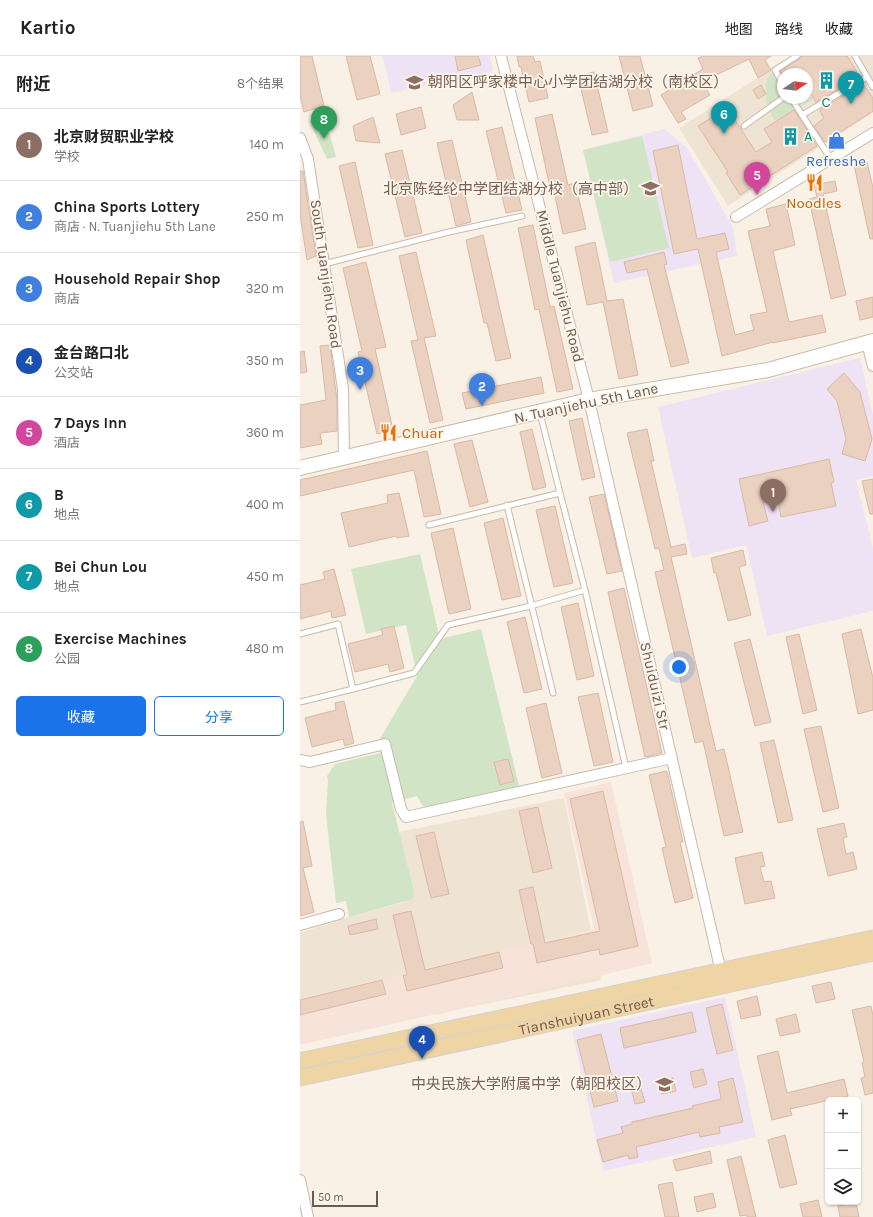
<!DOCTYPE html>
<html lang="zh">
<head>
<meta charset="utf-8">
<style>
	body { margin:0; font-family:Karla,"Noto Sans SC",sans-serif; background:#f2f2f2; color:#222 }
	.controls { position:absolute; right:12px; bottom:12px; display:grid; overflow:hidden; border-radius:6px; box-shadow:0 1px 3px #0004 }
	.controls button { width:36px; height:36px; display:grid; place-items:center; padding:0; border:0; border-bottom:1px solid #e0e0e0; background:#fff; color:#222; font:20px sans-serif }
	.compass { position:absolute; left:477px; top:12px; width:36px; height:36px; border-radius:50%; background:#fff; box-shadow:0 1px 3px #0004; rotate:77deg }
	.scale { position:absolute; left:12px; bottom:10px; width:66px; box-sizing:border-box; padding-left:4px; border:2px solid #6e5a4e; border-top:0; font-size:11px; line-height:14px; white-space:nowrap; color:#6e5a4e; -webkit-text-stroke:3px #fcf5ea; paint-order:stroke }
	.you { position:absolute; left:379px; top:611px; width:14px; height:14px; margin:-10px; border:3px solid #fff; border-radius:50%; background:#1a73e8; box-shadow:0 0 0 6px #1a73e833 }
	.badge { display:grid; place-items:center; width:26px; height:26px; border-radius:50%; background:#1a73e8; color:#fff; font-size:13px; font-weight:700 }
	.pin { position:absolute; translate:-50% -33px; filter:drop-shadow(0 1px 2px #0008) }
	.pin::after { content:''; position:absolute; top:21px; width:14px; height:12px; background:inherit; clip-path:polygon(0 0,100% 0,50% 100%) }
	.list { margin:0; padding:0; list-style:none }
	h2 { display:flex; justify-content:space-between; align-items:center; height:52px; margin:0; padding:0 16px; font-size:17px }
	h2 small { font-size:13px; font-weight:400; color:#767676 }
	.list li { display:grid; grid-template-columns:26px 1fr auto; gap:12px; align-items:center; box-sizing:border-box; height:72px; padding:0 16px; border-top:1px solid #e0e0e0 }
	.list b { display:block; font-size:15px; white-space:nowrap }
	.list p { margin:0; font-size:13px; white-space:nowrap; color:#767676 }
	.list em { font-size:13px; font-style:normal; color:#767676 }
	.actions { display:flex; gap:8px; padding:12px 16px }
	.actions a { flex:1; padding:9px 0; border:1px solid #1a73e8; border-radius:6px; text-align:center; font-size:14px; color:#1a73e8 }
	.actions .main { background:#1a73e8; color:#fff }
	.icon { flex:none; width:22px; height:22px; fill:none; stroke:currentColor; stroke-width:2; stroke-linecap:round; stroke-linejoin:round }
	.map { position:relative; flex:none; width:573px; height:1161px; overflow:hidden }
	header { display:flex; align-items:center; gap:24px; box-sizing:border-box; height:56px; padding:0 20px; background:#fff; border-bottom:1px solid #e0e0e0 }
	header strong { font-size:19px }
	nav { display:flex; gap:22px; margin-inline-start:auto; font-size:14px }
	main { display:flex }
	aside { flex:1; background:#fff }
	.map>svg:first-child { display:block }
	.residential { fill:#efe3d4; fill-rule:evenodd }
	.commercial { fill:#f7e3da }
	.education { fill:#eee2f5 }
	.park { fill:#d2e4c6 }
	.building { fill:#ead1c0; stroke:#dab9a3 }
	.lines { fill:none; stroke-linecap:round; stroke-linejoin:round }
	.lane-casing { stroke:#c8b9ad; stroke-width:7 }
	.street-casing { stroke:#c8b9ad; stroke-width:12 }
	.secondary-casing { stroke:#cbbaac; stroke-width:16 }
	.primary-casing { stroke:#d6d1cd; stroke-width:17 }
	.lane { stroke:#fff; stroke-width:5 }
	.street { stroke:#fff; stroke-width:10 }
	.secondary { stroke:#fff; stroke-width:14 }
	.primary { stroke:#efd4a6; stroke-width:15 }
	.labels { text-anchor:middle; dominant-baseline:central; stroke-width:3.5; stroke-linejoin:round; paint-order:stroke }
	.education-label { font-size:15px; fill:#785e54; stroke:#fcf5ea; text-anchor:end }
	.culture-label { font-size:15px; fill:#0d838f; stroke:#fcf5ea }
	.shop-label { font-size:15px; fill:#366cbe; stroke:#fcf5ea }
	.food-label { font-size:15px; fill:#c56008; stroke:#fcf5ea }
	.street-label { font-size:15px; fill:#6e5a4e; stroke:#fcf5ea }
</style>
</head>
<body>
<header>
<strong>Kartio</strong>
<nav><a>地图</a><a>路线</a><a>收藏</a></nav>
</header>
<main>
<aside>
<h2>附近<small>8个结果</small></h2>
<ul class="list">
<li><span class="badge" style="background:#8d6e63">1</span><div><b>北京财贸职业学校</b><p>学校</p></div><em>140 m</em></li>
<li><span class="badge" style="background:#3f7fe0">2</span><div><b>China Sports Lottery</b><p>商店 · N. Tuanjiehu 5th Lane</p></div><em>250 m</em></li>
<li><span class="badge" style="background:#3f7fe0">3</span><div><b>Household Repair Shop</b><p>商店</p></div><em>320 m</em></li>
<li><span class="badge" style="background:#1a4fb4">4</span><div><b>金台路口北</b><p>公交站</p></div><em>350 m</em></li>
<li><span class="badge" style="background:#d1479c">5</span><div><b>7 Days Inn</b><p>酒店</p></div><em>360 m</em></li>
<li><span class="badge" style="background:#0f9aa8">6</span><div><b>B</b><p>地点</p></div><em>400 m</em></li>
<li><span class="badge" style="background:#0f9aa8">7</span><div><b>Bei Chun Lou</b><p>地点</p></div><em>450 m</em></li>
<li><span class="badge" style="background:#2e9e5b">8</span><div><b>Exercise Machines</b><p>公园</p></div><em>480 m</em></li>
</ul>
<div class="actions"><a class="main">收藏</a><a>分享</a></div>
</aside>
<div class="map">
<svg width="573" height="1161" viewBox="0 0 573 1161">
	<rect width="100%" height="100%" fill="#f9f1e5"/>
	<!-- residential -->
	<path class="residential" d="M492 0H573V57L428 150 379 72ZM483 18H507V42H483Z
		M264 742 301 924 0 986V877L49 861 105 846 114 835 99 776Z"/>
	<!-- commercial -->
	<path class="commercial" d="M311 726 352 907 136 959 135 958 0 989V942L294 873 264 737Z"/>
	<!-- education -->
	<path class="education" d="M83 0H190L193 15 91 37Z
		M364 73 387 92 433 171 437 200 314 227 283 94Z
		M560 302 573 359V420L556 424 573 492V555L467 580 446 489 392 502 358 351Z
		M425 941 456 1081 303 1115 272 975Z"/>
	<!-- park -->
	<path class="park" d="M491 7 497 18H483V42H507V34L513 43 476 65C468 54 466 50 466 36 466 31 465 25 469 20 473 14 484 11 491 7Z
		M25 61 36 101 27 103 9 65Z
		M342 80 369 192 310 206 283 94Z
		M120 498 140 583 181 573 221 738 134 759 122 749 117 740 92 747 114 835 113 843 49 861 46 845 36 847 26 758 28 725 27 720 35 708 80 697 83 693 78 686 117 620 106 569 66 578 51 513Z"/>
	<!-- building -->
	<path class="building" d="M0 0H12L24 50 4 56 0 40Z
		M46 0H70L80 38 57 44Z
		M155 0H178L181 9 158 15Z
		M217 0H233L235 6 240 5 248 42 229 46 221 11H219Z
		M319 0H340L353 50 333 55Z
		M403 0H471L465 4 471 14 458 22 449 3 402 26 410 39 381 56 386 63 378 67 361 39 403 13 398 2Z
		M502 0H547L557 16 556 17 559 21 516 46 507 32V18H482L480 15 499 3Z
		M294 16 308 76 292 79 278 20Z
		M563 28 573 42V55L525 86 514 70 524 62 520 55 521 53Z
		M461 29 466 38 458 43 453 34Z
		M172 36 179 64H157L153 49Z
		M121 51 126 72 101 79 96 58Z
		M427 52 456 96 472 86 464 73 494 54 517 90 440 139 426 117 428 116 398 70Z
		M252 58 268 129 275 127 286 173 263 178 254 135 251 136 235 62Z
		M73 61 80 87 56 85 53 70Z
		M202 71 222 154 206 157 186 75Z
		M152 84 171 166 156 170 137 87Z
		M378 89 397 183 425 177 429 193 416 196 435 279 454 274 450 259 467 256 448 175 470 170 466 153 486 148 495 189 473 195 489 266 522 259 526 276 473 287V286L422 300 398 193 374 198 353 95Z
		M102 94 122 177 105 181 85 98Z
		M55 106 73 189 58 192 39 110Z
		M567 106 573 132V183H570L554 109Z
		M0 115H3L16 200 7 204 0 158Z
		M535 125 537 135 523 138 546 239 531 243 509 143 517 141 514 129Z
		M233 169 250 251 254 250 273 333 257 336 239 253 235 254 218 172Z
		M183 179 211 302 196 305 187 267H184L166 184Z
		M295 186 307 245 323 243 338 319 319 323 303 246 287 249 275 191Z
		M116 196 136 280 124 282 143 364 130 367 111 285 118 284 99 200Z
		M364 196 367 208 364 209 389 307 371 311 347 213 327 217 324 206Z
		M66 206 86 291 75 293 93 374 77 378 58 296 62 295 43 212Z
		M573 241V261L560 264 556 245Z
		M30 289 37 344V375L20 377 22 388 0 392V349L26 344 20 290Z
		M4 295 7 316 0 317V296Z
		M544 317 560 336 572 383 565 405 542 398 546 383 537 345 527 333Z
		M241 321 244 337 166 353 162 337Z
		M282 362 295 421 282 424 269 365Z
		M232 373 246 431 233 434 220 376Z
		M347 373 354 405H351L371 491 385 488 387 498 371 501 416 695 424 693 443 776 424 780 403 685 395 687 355 516 364 514 359 492 355 493 327 377Z
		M172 384 188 446 170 451 154 388Z
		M127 395 141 458 124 461 114 414 0 440V424Z
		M529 403 534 426 531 427 536 450 481 461 477 438 462 442 468 465 449 470 439 423Z
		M573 423V458H570L562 425Z
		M99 437 109 480 97 482 96 480 49 491 41 457 88 447 87 439Z
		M304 438 322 515 307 518 289 441Z
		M255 450 273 527 254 531 236 454Z
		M203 462 221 540 202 544 184 467Z
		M153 472 171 553 149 558 131 477Z
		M443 494 446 509 439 511 451 559 428 565 416 517H414L411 502Z
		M34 513 46 559 32 562 31 555 0 563V529L25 523 23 516Z
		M324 532 362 697 345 701 308 536Z
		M278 547 294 620 277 624 261 551Z
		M225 561 242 633 224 637 207 566Z
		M94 570 104 612 90 616 88 608 55 616 48 588 83 579 81 573Z
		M561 573 573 622V654L558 658 542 578Z
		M499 578 517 654 503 658 486 581Z
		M450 583 471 666 455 670 434 587Z
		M298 637 313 706 294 710 278 641Z
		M44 645 54 687 45 690 43 683 12 691 5 662 36 654 35 647Z
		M246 647 262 717 242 722 226 652Z
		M521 670 539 752 523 756 504 673Z
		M474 684 493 764 478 767 460 687Z
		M208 703 214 725 200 729 194 706Z
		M367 715 383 786H380L393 842 375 847 362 792 366 791 349 719Z
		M303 735 338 890 300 899 299 893 237 907 233 888H231L219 834 233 831 245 887 300 875 270 743Z
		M238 751 252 812 233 817 219 755Z
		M3 765 12 810 3 812 14 856 0 860V766Z
		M544 767 547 781 543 782 546 798 553 796 557 813 528 820 517 773Z
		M134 776 149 838 131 842 116 780Z
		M462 796 465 810 460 811 464 826 471 825 475 842 445 848 435 802Z
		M111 855 125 914 199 896 203 912 107 935 103 919H107L93 859Z
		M76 863 78 873 50 879 48 870Z
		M82 924 86 938 0 959V944Z
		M531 926 535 943 516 947 512 930Z
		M457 940 461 959 441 963 437 945Z
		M422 948 433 994 417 998 406 952Z
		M571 950 573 960V1037L565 1039 561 1022 565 1021 562 1007 564 1006 552 954Z
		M392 956 396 976 324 992 320 972Z
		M496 958 500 976 480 980 476 963Z
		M301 978 318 1045 294 1051 277 984Z
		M478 995 487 1037 544 1023 548 1040 490 1053 492 1059 472 1064 457 1000Z
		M403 1013 407 1028 394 1032 390 1016Z
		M373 1022 376 1035 362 1038 359 1025Z
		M433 1022 443 1066 419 1071 420 1077 400 1081 399 1076 336 1091 338 1101 329 1103 328 1099 303 1106 297 1084 323 1077 321 1071 332 1068V1066L393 1052 392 1050 421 1043 418 1026Z
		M340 1030 345 1046 335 1048 331 1032Z
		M485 1079 497 1128 480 1132 468 1084Z
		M410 1095 412 1107 376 1115 373 1104Z
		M441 1100 456 1161H447V1159L440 1160 427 1104Z
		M372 1126 379 1161H365L358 1129Z
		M413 1137 416 1151 397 1156 394 1141Z
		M518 1144 522 1161H503L500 1148Z
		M556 1146 559 1161H540L538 1150Z"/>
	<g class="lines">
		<defs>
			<path id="lane" d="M555 0 573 31
				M483 28 475 14 497 0
				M491 42 502 59 567 21
				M502 59 531 103
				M444 70 483 42
				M24 208 149 176 222 160
				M260 437 285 534 326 712
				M207 449 253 637
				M129 469 260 437 240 357
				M0 578 38 568 53 633 0 646
				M53 633 114 617 148 569 231 550 285 534"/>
			<path id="street" d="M201 0 289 344 421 916
				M0 82 8 103 43 333 44 402
				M436 161 573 77
				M567 287 573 310
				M0 704 10 706 85 688 101 753 106 761 372 702
				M0 869 39 858
				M0 1124 8 1161"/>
			<path id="secondary" d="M0 412 289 344 468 314 573 285"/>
			<g id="primary">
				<path d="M0 1005 573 882"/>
				<path id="s1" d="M0 1022 573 897"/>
			</g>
		</defs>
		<!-- lane casing -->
		<use href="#lane" class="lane-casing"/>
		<!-- street casing -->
		<use href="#street" class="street-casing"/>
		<!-- secondary casing -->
		<use href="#secondary" class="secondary-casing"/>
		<!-- primary casing -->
		<use href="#primary" class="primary-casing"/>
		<!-- lane -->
		<use href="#lane" class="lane"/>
		<!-- street -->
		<use href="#street" class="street"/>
		<!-- secondary -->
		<use href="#secondary" class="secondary"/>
		<!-- primary -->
		<use href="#primary" class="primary"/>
	</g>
	<!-- icons -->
	<defs>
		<symbol id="building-bare" viewBox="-9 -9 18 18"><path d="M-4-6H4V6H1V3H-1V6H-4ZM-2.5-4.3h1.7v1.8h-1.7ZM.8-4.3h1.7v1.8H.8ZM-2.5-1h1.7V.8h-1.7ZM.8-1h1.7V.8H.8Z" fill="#0f9aa8" stroke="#fcf5ea" stroke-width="2.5" paint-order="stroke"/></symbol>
		<symbol id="school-bare" viewBox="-9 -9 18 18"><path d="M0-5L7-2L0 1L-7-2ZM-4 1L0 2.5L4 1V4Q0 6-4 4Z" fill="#8d6e63" stroke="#fcf5ea" stroke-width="2.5" paint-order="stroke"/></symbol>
		<symbol id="shop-bare" viewBox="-9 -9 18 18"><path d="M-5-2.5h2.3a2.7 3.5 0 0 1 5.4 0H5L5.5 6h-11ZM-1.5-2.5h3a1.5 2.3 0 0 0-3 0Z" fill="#3f7fe0" stroke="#fcf5ea" stroke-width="2.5" paint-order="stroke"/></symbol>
		<symbol id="restaurant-bare" viewBox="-9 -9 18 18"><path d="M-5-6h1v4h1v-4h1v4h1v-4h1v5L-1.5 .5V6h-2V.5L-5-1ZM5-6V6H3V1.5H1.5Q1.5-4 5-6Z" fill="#e8710a" stroke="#fcf5ea" stroke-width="2.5" paint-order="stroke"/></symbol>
	</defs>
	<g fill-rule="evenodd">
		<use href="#building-bare" x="514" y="12" width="25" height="25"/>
		<use href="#school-bare" x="102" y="14" width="25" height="25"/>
		<use href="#building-bare" x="478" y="68" width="25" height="25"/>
		<use href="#shop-bare" x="524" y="72" width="25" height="25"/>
		<use href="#restaurant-bare" x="502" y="114" width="25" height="25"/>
		<use href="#school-bare" x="338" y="120" width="25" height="25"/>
		<use href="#restaurant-bare" x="76" y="364" width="25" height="25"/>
		<use href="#school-bare" x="352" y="1016" width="25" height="25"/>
	</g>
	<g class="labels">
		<!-- education labels -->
		<g class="education-label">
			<text x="128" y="26" text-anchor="start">朝阳区呼家楼中心小学团结湖分校（南校区）</text>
			<text x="338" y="133">北京陈经纶中学团结湖分校（高中部）</text>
			<text x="351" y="1028">中央民族大学附属中学（朝阳校区）</text>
		</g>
		<!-- culture labels -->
		<g class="culture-label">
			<text x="526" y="46">C</text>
			<text x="504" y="80" text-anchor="start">A</text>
		</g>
		<!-- shop labels -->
		<g class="shop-label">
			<text x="536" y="105">Refreshe</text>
		</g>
		<!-- food labels -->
		<g class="food-label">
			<text x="514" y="147">Noodles</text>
			<text x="102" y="377" text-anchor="start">Chuar</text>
		</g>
		<!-- street labels -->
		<g class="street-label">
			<text transform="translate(26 218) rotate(82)">South Tuanjiehu Road</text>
			<text transform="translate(260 230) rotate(76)">Middle Tuanjiehu Road</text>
			<text transform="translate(286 347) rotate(-12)">N. Tuanjiehu 5th Lane</text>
			<text transform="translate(355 630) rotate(77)">Shuiduizi Str</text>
			<text stroke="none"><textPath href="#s1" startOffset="293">Tianshuiyuan Street</textPath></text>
		</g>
	</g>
</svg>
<div class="controls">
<button>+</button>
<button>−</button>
<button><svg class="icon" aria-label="layers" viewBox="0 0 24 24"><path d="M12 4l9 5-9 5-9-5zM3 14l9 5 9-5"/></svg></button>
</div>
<svg class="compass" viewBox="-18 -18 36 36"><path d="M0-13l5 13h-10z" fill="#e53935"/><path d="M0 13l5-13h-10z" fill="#767676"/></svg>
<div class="scale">50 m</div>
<div class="you"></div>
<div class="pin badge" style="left:473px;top:456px;background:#8d6e63">1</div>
<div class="pin badge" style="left:182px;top:350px;background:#3f7fe0">2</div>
<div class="pin badge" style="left:60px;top:334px;background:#3f7fe0">3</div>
<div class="pin badge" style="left:122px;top:1003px;background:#1a4fb4">4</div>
<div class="pin badge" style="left:457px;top:139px;background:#d1479c">5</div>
<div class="pin badge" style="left:424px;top:78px;background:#0f9aa8">6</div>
<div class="pin badge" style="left:551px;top:48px;background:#0f9aa8">7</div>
<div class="pin badge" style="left:24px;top:83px;background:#2e9e5b">8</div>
</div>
</main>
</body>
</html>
